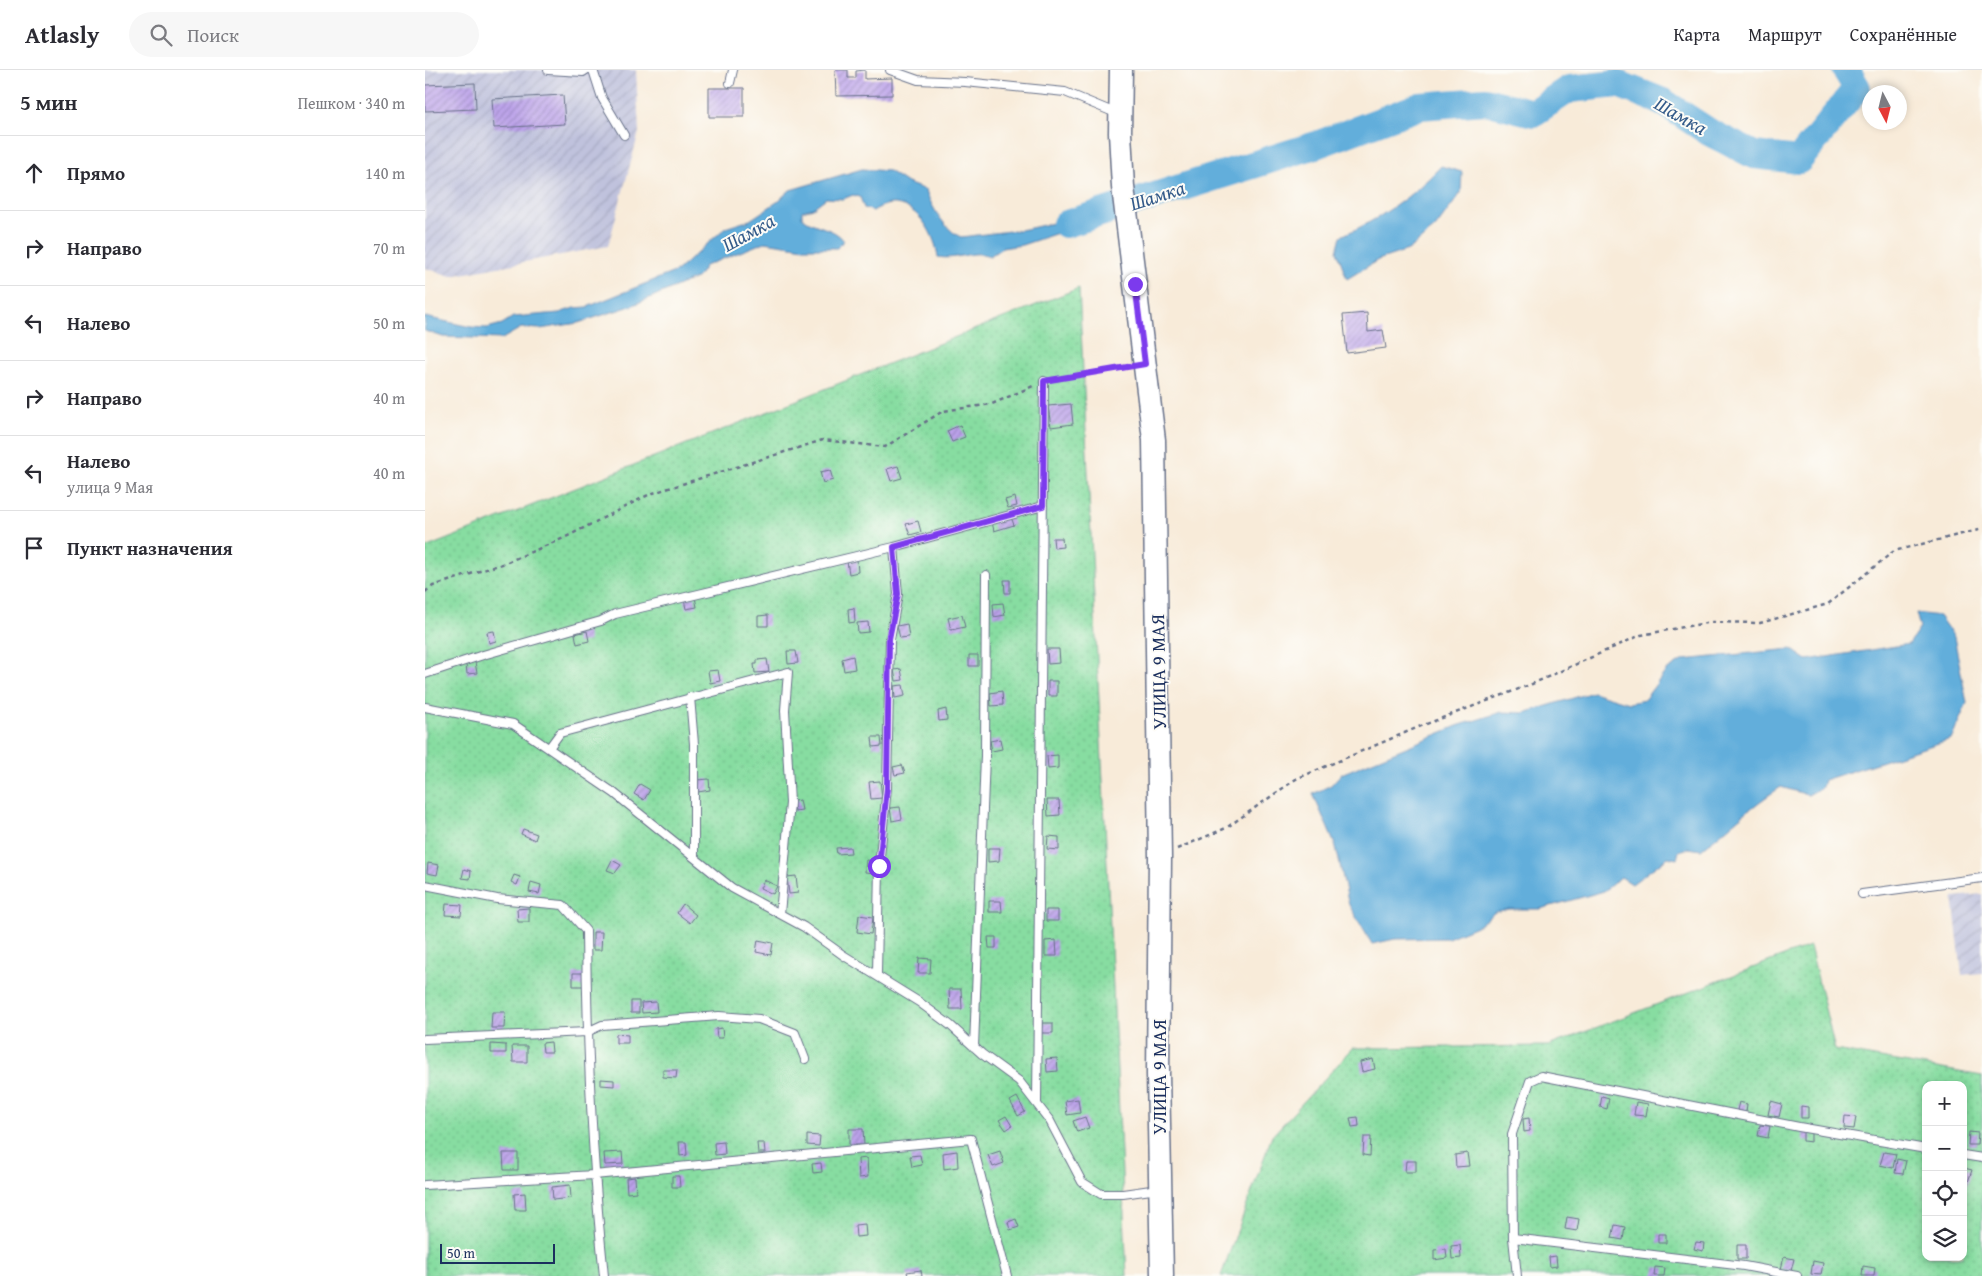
<!DOCTYPE html>
<html lang="ru">
<head>
<meta charset="utf-8">
<style>
	body { margin:0; font-family:"Gentium Book Plus",serif; background:#f7f7f7; color:#2b2b33 }
	.controls { position:absolute; right:15px; bottom:15px; display:grid; overflow:hidden; border-radius:10px; box-shadow:0 2px 8px #0003 }
	.controls button { width:45px; height:45px; display:grid; place-items:center; padding:0; border:0; border-bottom:1px solid #e1e1e2; background:#fff; color:#2b2b33; font:25px sans-serif }
	.compass { position:absolute; left:1437px; top:15px; width:45px; height:45px; border-radius:50%; background:#fff; box-shadow:0 2px 8px #0003; rotate:173deg }
	.scale { position:absolute; left:15px; bottom:12px; width:115px; box-sizing:border-box; padding-left:5px; border:2px solid #1b2f5e; border-top:0; font-size:14px; line-height:18px; white-space:nowrap; color:#1b2f5e; -webkit-text-stroke:4px #fdfcf7; paint-order:stroke }
	.stop { position:absolute; width:15px; height:15px; margin:-11px; border:4px solid #7c3aed; border-radius:50%; background:#fff }
	.stop.end { background:#7c3aed; border-color:#fff; box-shadow:0 1px 5px #0008 }
	.list { margin:0; padding:0; list-style:none }
	h2 { display:flex; justify-content:space-between; align-items:center; height:65px; margin:0; padding:0 20px; font-size:21px }
	h2 small { font-size:16px; font-weight:400; color:#7c7c81 }
	.list li { display:grid; grid-template-columns:32px 1fr auto; gap:15px; align-items:center; box-sizing:border-box; height:75px; padding:0 20px; border-top:1px solid #e1e1e2 }
	.list b { display:block; font-size:19px; white-space:nowrap }
	.list p { margin:0; font-size:16px; white-space:nowrap; color:#7c7c81 }
	.list em { font-size:16px; font-style:normal; color:#7c7c81 }
	.icon { flex:none; width:28px; height:28px; fill:none; stroke:currentColor; stroke-width:2; stroke-linecap:round; stroke-linejoin:round }
	.map { position:relative; flex:none; width:1557px; height:1206px; overflow:hidden }
	header { display:flex; align-items:center; gap:30px; box-sizing:border-box; height:70px; padding:0 25px; background:#fff; border-bottom:1px solid #e1e1e2 }
	header strong { font-size:24px }
	nav { display:flex; gap:28px; margin-inline-start:auto; font-size:18px }
	.search { width:350px; height:45px; background:#f7f7f7; display:flex; align-items:center; gap:12px; box-sizing:border-box; padding:0 18px; border-radius:28px; color:#7c7c81; font-size:19px }
	main { display:flex }
	aside { flex:1; background:#fff }
	.map>svg:first-child { display:block }
	.industrial { fill:url(#industrial-furrows) }
	.garden { fill:url(#garden-dots); stroke:#518680; fill-rule:evenodd }
	.water { fill:#62aedb; stroke:#3e6e9c }
	.lines { fill:none; stroke-linecap:round; stroke-linejoin:round }
	.river { stroke:#62aedb; stroke-width:28 }
	.building { fill:url(#building-hatch) }
	.lane-casing { stroke:#687189; stroke-width:10 }
	.secondary-casing { stroke:#687189; stroke-width:25 }
	.path { stroke:#687189; stroke-width:2.5; stroke-dasharray:4 4; stroke-linecap:butt }
	.lane { stroke:#fff; stroke-width:8 }
	.secondary { stroke:#fff; stroke-width:22 }
	.route { stroke:#7c3aed; stroke-width:6 }
	.labels { text-anchor:middle; dominant-baseline:central; stroke-width:4; stroke-linejoin:round; paint-order:stroke }
	.street-label { font-size:19px; fill:#1b2f5e; stroke:#fdfcf7 }
	.water-label { font-size:20px; font-style:italic; fill:#345b8a; stroke:#fdfcf7 }
</style>
</head>
<body>
<header>
<strong>Atlasly</strong>
<div class="search"><svg class="icon" aria-label="search" viewBox="0 0 24 24"><circle cx="10" cy="10" r="6"/><path d="M15 15l6 6"/></svg>Поиск</div>
<nav><a>Карта</a><a>Маршрут</a><a>Сохранённые</a></nav>
</header>
<main>
<aside>
<h2>5 мин<small>Пешком · 340 m</small></h2>
<ul class="list">
<li><svg class="icon" aria-label="ahead" viewBox="0 0 24 24"><path d="M12 20V5M6 11l6-6 6 6"/></svg><div><b>Прямо</b></div><em>140 m</em></li>
<li><svg class="icon" aria-label="right" viewBox="0 0 24 24"><path d="M7 20v-9h11M14 6l5 5-5 5"/></svg><div><b>Направо</b></div><em>70 m</em></li>
<li><svg class="icon" aria-label="left" viewBox="0 0 24 24"><path d="M17 20v-9H6M10 6l-5 5 5 5"/></svg><div><b>Налево</b></div><em>50 m</em></li>
<li><svg class="icon" aria-label="right" viewBox="0 0 24 24"><path d="M7 20v-9h11M14 6l5 5-5 5"/></svg><div><b>Направо</b></div><em>40 m</em></li>
<li><svg class="icon" aria-label="left" viewBox="0 0 24 24"><path d="M17 20v-9H6M10 6l-5 5 5 5"/></svg><div><b>Налево</b><p>улица 9 Мая</p></div><em>40 m</em></li>
<li><svg class="icon" aria-label="arrive" viewBox="0 0 24 24"><path d="M6 21V4h12l-3 4 3 4H6"/></svg><div><b>Пункт назначения</b></div></li>
</ul>
</aside>
<div class="map">
<svg width="1557" height="1206" viewBox="0 0 1557 1206">
	<defs>
		<pattern id="industrial-furrows" width="10" height="10" patternUnits="userSpaceOnUse" patternTransform="scale(1.25)"><rect width="10" height="10" fill="#c0c2dd"/><path d="M-1 1l2-2M0 10L10 0M9 11l2-2" fill="none" stroke="#a4a7c0"/></pattern>
		<pattern id="garden-dots" width="8" height="8" patternUnits="userSpaceOnUse" patternTransform="scale(1.25)"><rect width="8" height="8" fill="#87dda1"/><path d="M2 2h.1M6 6h.1" fill="none" stroke="#74be8d" stroke-width="1.8" stroke-linecap="round"/></pattern>
		<pattern id="building-hatch" width="6" height="6" patternUnits="userSpaceOnUse" patternTransform="scale(1.25)"><rect width="6" height="6" fill="#bca2ea"/><path d="M-1 1l2-2M0 6l6-6M5 7l2-2" fill="none" stroke="#9884c1"/></pattern>
	</defs>
	<rect width="100%" height="100%" fill="#fdfcf7"/>
	<filter id="ink" filterUnits="userSpaceOnUse"><feTurbulence type="fractalNoise" baseFrequency=".02" numOctaves="2"/><feDisplacementMap in="SourceGraphic" scale="10" xChannelSelector="R" yChannelSelector="G"/><feConvolveMatrix kernelMatrix="1 2 1 2 8 2 1 2 1" color-interpolation-filters="sRGB"/></filter>
	<filter id="wash" filterUnits="userSpaceOnUse"><feTurbulence type="fractalNoise" baseFrequency=".0096" numOctaves="4" result="noise"/><feDisplacementMap in="SourceGraphic" scale="20" xChannelSelector="R" yChannelSelector="G"/><feGaussianBlur stdDeviation="1.12" result="paint"/><feColorMatrix in="noise" values="0 0 0 0 0 0 0 0 0 0 0 0 0 0 0 0 0 1.4 0 .05"/><feComposite in="paint" operator="in"/></filter>
	<g filter="url(#wash)">
		<rect width="100%" height="100%" fill="#f8ebd9"/>
		<!-- industrial -->
		<path class="industrial" d="M0 0H211L214 62 183 176 26 206 0 198Z
			M1557 824V903L1537 905 1528 827Z"/>
		<!-- garden -->
		<path class="garden" d="M654 218 702 1206H0V478Z
			M1385 876 1410 980 1557 1006V1206H796L847 1066 928 978 1123 976ZM1501 1015H1538V1187H1501Z"/>
		<!-- water -->
		<path class="water" d="M1016 96 1037 102 1036 123 1010 158 983 180 953 190 922 209 912 181 916 166C954 150 988 126 1016 96Z
			M437 99 464 101 482 113 501 120C505 135 521 161 536 167L601 159 646 149 675 137 676 150 657 152 648 158 597 175 577 178 565 186C548 179 531 191 513 187 510 165 495 138 471 134 463 133 454 137 448 141L439 138 435 127 428 125 418 129 401 128 388 138 377 141V147C389 158 410 157 419 171L412 178H379L340 172 280 196 273 207 206 236 153 253 115 259 96 258 77 269 18 267 0 261V247L46 257 62 258 77 254 88 247 134 243 149 238 162 237 252 201 300 158 325 150 352 132 365 120Z
			M1491 543 1514 546 1529 567 1542 633 1526 669 1399 710 1397 717 1383 725 1356 717C1326 736 1303 758 1276 780L1264 778 1254 781 1252 789 1243 787 1207 814 1196 807 1179 821 1115 839H1083L1070 842 1054 855 1023 868 970 869 947 874 924 835 911 777 888 724 906 715 916 704 1032 656 1077 642 1099 643 1168 622 1204 633 1219 630 1241 601 1258 590 1366 579 1382 590 1484 574 1495 558Z"/>
		<g class="lines">
			<!-- river -->
			<path class="river" d="M641 154 891 75 995 36 1060 31 1108 43 1144 19 1193 14 1238 32 1284 62 1329 85 1374 90 1432 18 1421 0"/>
		</g>
		<g id="blocks">
			<!-- building -->
			<path class="building" d="M410 0H423V8H431V1L440 0V9L467 8V25L411 26Z
				M50 13 51 39 0 41V15Z
				M284 18H319V47H284Z
				M138 25 140 54 69 58 67 29Z
				M942 243 943 262 958 260 961 278 922 283 918 245Z
				M646 334 648 354 626 357 623 336Z
				M535 355 540 367 527 372 522 361Z
				M473 396 477 408 466 411 462 399Z
				M405 400 408 410 398 413 395 402Z
				M590 427 592 436 583 438 580 430Z
				M586 447 589 455 569 461 567 452Z
				M493 451 496 462 485 465 481 454Z
				M628 468H637L638 477 629 478Z
				M432 490 433 502 424 504 422 491Z
				M579 510H585V523H580Z
				M270 527 272 537 261 539 259 529Z
				M578 533 580 545 569 547 568 534Z
				M429 538 430 552 424 553 423 539Z
				M343 545V556H333V546Z
				M537 545 540 557 526 560 523 548Z
				M443 552 444 562 433 563 432 553Z
				M482 554 484 567 475 568 472 556Z
				M69 561 71 571 64 573 62 562Z
				M162 561 164 571 152 574 150 564Z
				M622 579H634L635 593 623 594Z
				M362 581H371L373 593 363 594Z
				M544 585H553V596H544Z
				M428 586 430 599 419 601 417 589Z
				M342 589 344 602 330 603 329 594H332V590Z
				M50 592 52 603 42 604 41 594Z
				M476 599 478 610 471 611 469 600Z
				M293 600 295 611 285 613 283 601Z
				M623 611H632V626H623Z
				M478 615 480 626 470 628 469 616Z
				M577 621 578 635 566 636 565 623Z
				M521 639 522 650 514 651 513 641Z
				M447 667H456L457 676 448 677Z
				M575 669 577 679 567 681 565 671Z
				M633 685V698L623 699 622 686Z
				M477 695 480 703 470 705 468 697Z
				M284 709 285 720 273 722 272 710Z
				M455 711 457 728 446 729 444 712Z
				M215 714 225 720 219 730 209 724Z
				M375 730 377 740 370 741 368 731Z
				M622 730H634L635 745 623 746Z
				M475 737 477 749 467 751 465 738Z
				M98 759 112 764 110 770 96 764Z
				M623 766 634 767V780L622 779Z
				M425 777 426 783 412 784 411 778Z
				M563 778H575L574 791 563 792Z
				M187 790 196 795 190 803 182 800Z
				M441 790 450 791V803L440 802Z
				M3 793 14 795 12 805 2 803Z
				M39 799 46 801 45 809 37 808Z
				M89 805 95 807 92 815 86 812Z
				M371 806 373 823 364 824 362 807Z
				M339 810 352 816 348 824 335 818Z
				M106 812 116 815 114 824 104 822Z
				M564 831H576L577 842H564Z
				M21 834 37 835 36 846 20 845Z
				M258 834 271 845 265 853 252 843Z
				M104 838V852H93L92 839Z
				M621 840H633V851H621Z
				M434 845 448 847 446 864 432 862Z
				M168 862H177L176 880H168Z
				M563 867H571V878H564Z
				M333 870 348 873 346 885 331 882Z
				M631 870 632 886H620V871Z
				M494 888 506 889 505 903H493Z
				M148 903H159V916H148Z
				M524 919H536L537 939H525Z
				M206 931H214V943H206Z
				M231 932 232 942 217 943 216 933Z
				M67 942H80L79 958H66Z
				M617 953H628V963H616Z
				M297 958 298 968H292L291 959Z
				M191 964 203 965V973H191Z
				M126 972 127 982H118L117 973Z
				M66 974 81 975V983H66Z
				M87 976H102V992H88Z
				M632 988 633 1001 622 1002 621 989Z
				M948 989 950 999 937 1002 935 992Z
				M238 1000H252L251 1008 238 1007Z
				M176 1009 189 1010V1016L176 1015Z
				M1177 1026 1184 1028 1182 1039 1175 1037Z
				M592 1027 600 1042 593 1046 585 1031Z
				M653 1029 655 1043 642 1045 640 1031Z
				M1346 1031 1357 1034 1354 1047 1343 1045Z
				M1211 1032 1223 1034 1221 1046 1209 1045Z
				M1314 1032 1322 1034 1321 1042 1312 1040Z
				M1376 1036 1383 1037V1048H1376Z
				M581 1046 587 1056 581 1060 574 1050Z
				M1420 1046 1431 1047 1429 1059 1419 1058Z
				M660 1047 664 1058 652 1062 648 1051Z
				M933 1047 934 1056 927 1057 925 1048Z
				M1104 1048 1105 1061 1099 1062 1098 1049Z
				M1335 1055 1345 1056 1343 1068 1333 1066Z
				M424 1059H438L439 1075H424Z
				M1378 1061 1386 1062V1072L1378 1071Z
				M1544 1062 1553 1063 1552 1075H1543Z
				M382 1065 395 1066 394 1076 382 1075Z
				M939 1067H946L945 1086 938 1085Z
				M254 1072H261L262 1085 255 1086Z
				M299 1072 300 1084 290 1085 289 1073Z
				M332 1073H339L340 1083H333Z
				M532 1081 533 1097 519 1099 518 1083Z
				M575 1081 579 1093 568 1097 563 1085Z
				M197 1082 198 1094 180 1095 179 1083Z
				M1459 1082 1471 1084 1468 1098 1455 1095Z
				M78 1083H93V1100H79Z
				M1042 1083 1044 1096 1031 1097 1030 1085Z
				M495 1085 497 1095 487 1097 485 1086Z
				M442 1088 443 1107 434 1108 433 1089Z
				M1472 1089 1481 1091 1478 1104 1470 1103Z
				M981 1091H991V1102H980Z
				M396 1093 397 1102 388 1103 387 1094Z
				M1539 1098 1547 1100 1542 1115 1538 1113Z
				M247 1106H254L255 1117H247Z
				M210 1107 211 1122 202 1123 201 1108Z
				M145 1115 146 1128 128 1130 127 1117Z
				M100 1123 101 1140H90L89 1124Z
				M1142 1147 1154 1149 1152 1161 1140 1159Z
				M591 1149 594 1157 585 1160 583 1152Z
				M440 1154 441 1166 431 1167 430 1155Z
				M1190 1155 1200 1157 1198 1170 1187 1168Z
				M1233 1164H1241V1173H1233Z
				M1271 1172 1279 1173 1278 1181 1269 1179Z
				M1035 1175 1036 1188 1027 1189 1026 1176Z
				M1312 1175H1321V1189H1312Z
				M1021 1179 1022 1188 1009 1190V1180Z
				M1131 1186 1132 1196 1125 1197 1124 1187Z
				M1359 1187 1369 1189 1366 1201 1356 1199Z
				M1388 1191 1398 1193 1396 1205 1386 1204Z
				M1438 1196 1450 1198 1449 1206H1437Z
				M1230 1197 1240 1198 1239 1206H1229Z
				M496 1200 497 1206H483L482 1202Z"/>
		</g>
	</g>
	<g filter="url(#ink)">
		<use href="#blocks" fill-opacity="0" stroke="#687189" stroke-width="1"/>
		<g class="lines">
			<defs>
				<path id="lane" d="M123 0 158 2 161 0
					M168 0 177 28 199 65
					M465 0 493 10 540 12 640 22 693 44
					M305 13 308 0
					M0 604 58 585 176 551 190 544 469 477 618 436
					M265 627 269 674V787
					M0 637 88 654 189 723 307 818 379 857 418 885 494 932 525 955 557 984 594 1011 625 1051 657 1112 676 1124H698L733 1119
					M124 678 135 663 363 602 360 640 365 733 355 844
					M0 815 72 829 138 835 161 861C162 976 167 1091 179 1206
					M1437 824 1557 808
					M452 904 454 796 462 718 465 569 473 524 469 477
					M0 969 162 962 177 955 294 946 334 949 370 963 380 989
					M549 977 560 686 561 505
					M612 1033 619 311
					M1538 1085 1557 1088
					M0 1115 169 1105 546 1069 582 1206
					M1088 1168 1319 1196 1372 1206
					M1092 1206 1088 1168 1087 1064 1105 1011 1116 1006 1374 1057 1501 1079"/>
				<path id="secondary" d="M696 0 695 63 698 117 729 370 735 787 733 1004 737 1206"/>
			</defs>
			<!-- lane casing -->
			<use href="#lane" class="lane-casing"/>
			<!-- secondary casing -->
			<use href="#secondary" class="secondary-casing"/>
			<!-- path -->
			<path class="path" d="M630 309 701 297
				M0 522 8 516 80 493 139 468 225 424 398 370 460 377 518 341 567 334 608 316
				M752 779 801 758 871 709 996 656 1107 614 1216 565 1286 552 1335 553 1403 534 1469 481 1557 459"/>
			<!-- lane -->
			<use href="#lane" class="lane"/>
			<!-- secondary -->
			<use href="#secondary" class="secondary"/>
		</g>
	</g>
	<g class="lines" filter="url(#ink)">
		<!-- route -->
		<path class="route" d="M454 796 462 718 464 569 473 524 469 477 618 436 619 311 720 294 710 214"/>
	</g>
	<g class="labels">
		<!-- street labels -->
		<g class="street-label">
			<text transform="translate(733 602) rotate(-91)">УЛИЦА 9 МАЯ</text>
			<text transform="translate(734 1007) rotate(-90)">УЛИЦА 9 МАЯ</text>
		</g>
		<!-- water labels -->
		<g class="water-label">
			<text transform="translate(1256 45) rotate(30)">Шамка</text>
			<text transform="translate(732 125) rotate(-18)">Шамка</text>
			<text transform="translate(323 162) rotate(-29)">Шамка</text>
		</g>
	</g>
</svg>
<div class="controls">
<button>+</button>
<button>−</button>
<button><svg class="icon" aria-label="locate" viewBox="0 0 24 24"><circle cx="12" cy="12" r="6"/><path d="M12 2v4M12 18v4M2 12h4M18 12h4"/></svg></button>
<button><svg class="icon" aria-label="layers" viewBox="0 0 24 24"><path d="M12 4l9 5-9 5-9-5zM3 14l9 5 9-5"/></svg></button>
</div>
<svg class="compass" viewBox="-18 -18 36 36"><path d="M0-13l5 13h-10z" fill="#e53935"/><path d="M0 13l5-13h-10z" fill="#7c7c81"/></svg>
<div class="scale">50 m</div>
<div class="stop" style="left:454px;top:796px"></div>
<div class="stop end" style="left:710px;top:214px"></div>
</div>
</main>
</body>
</html>
